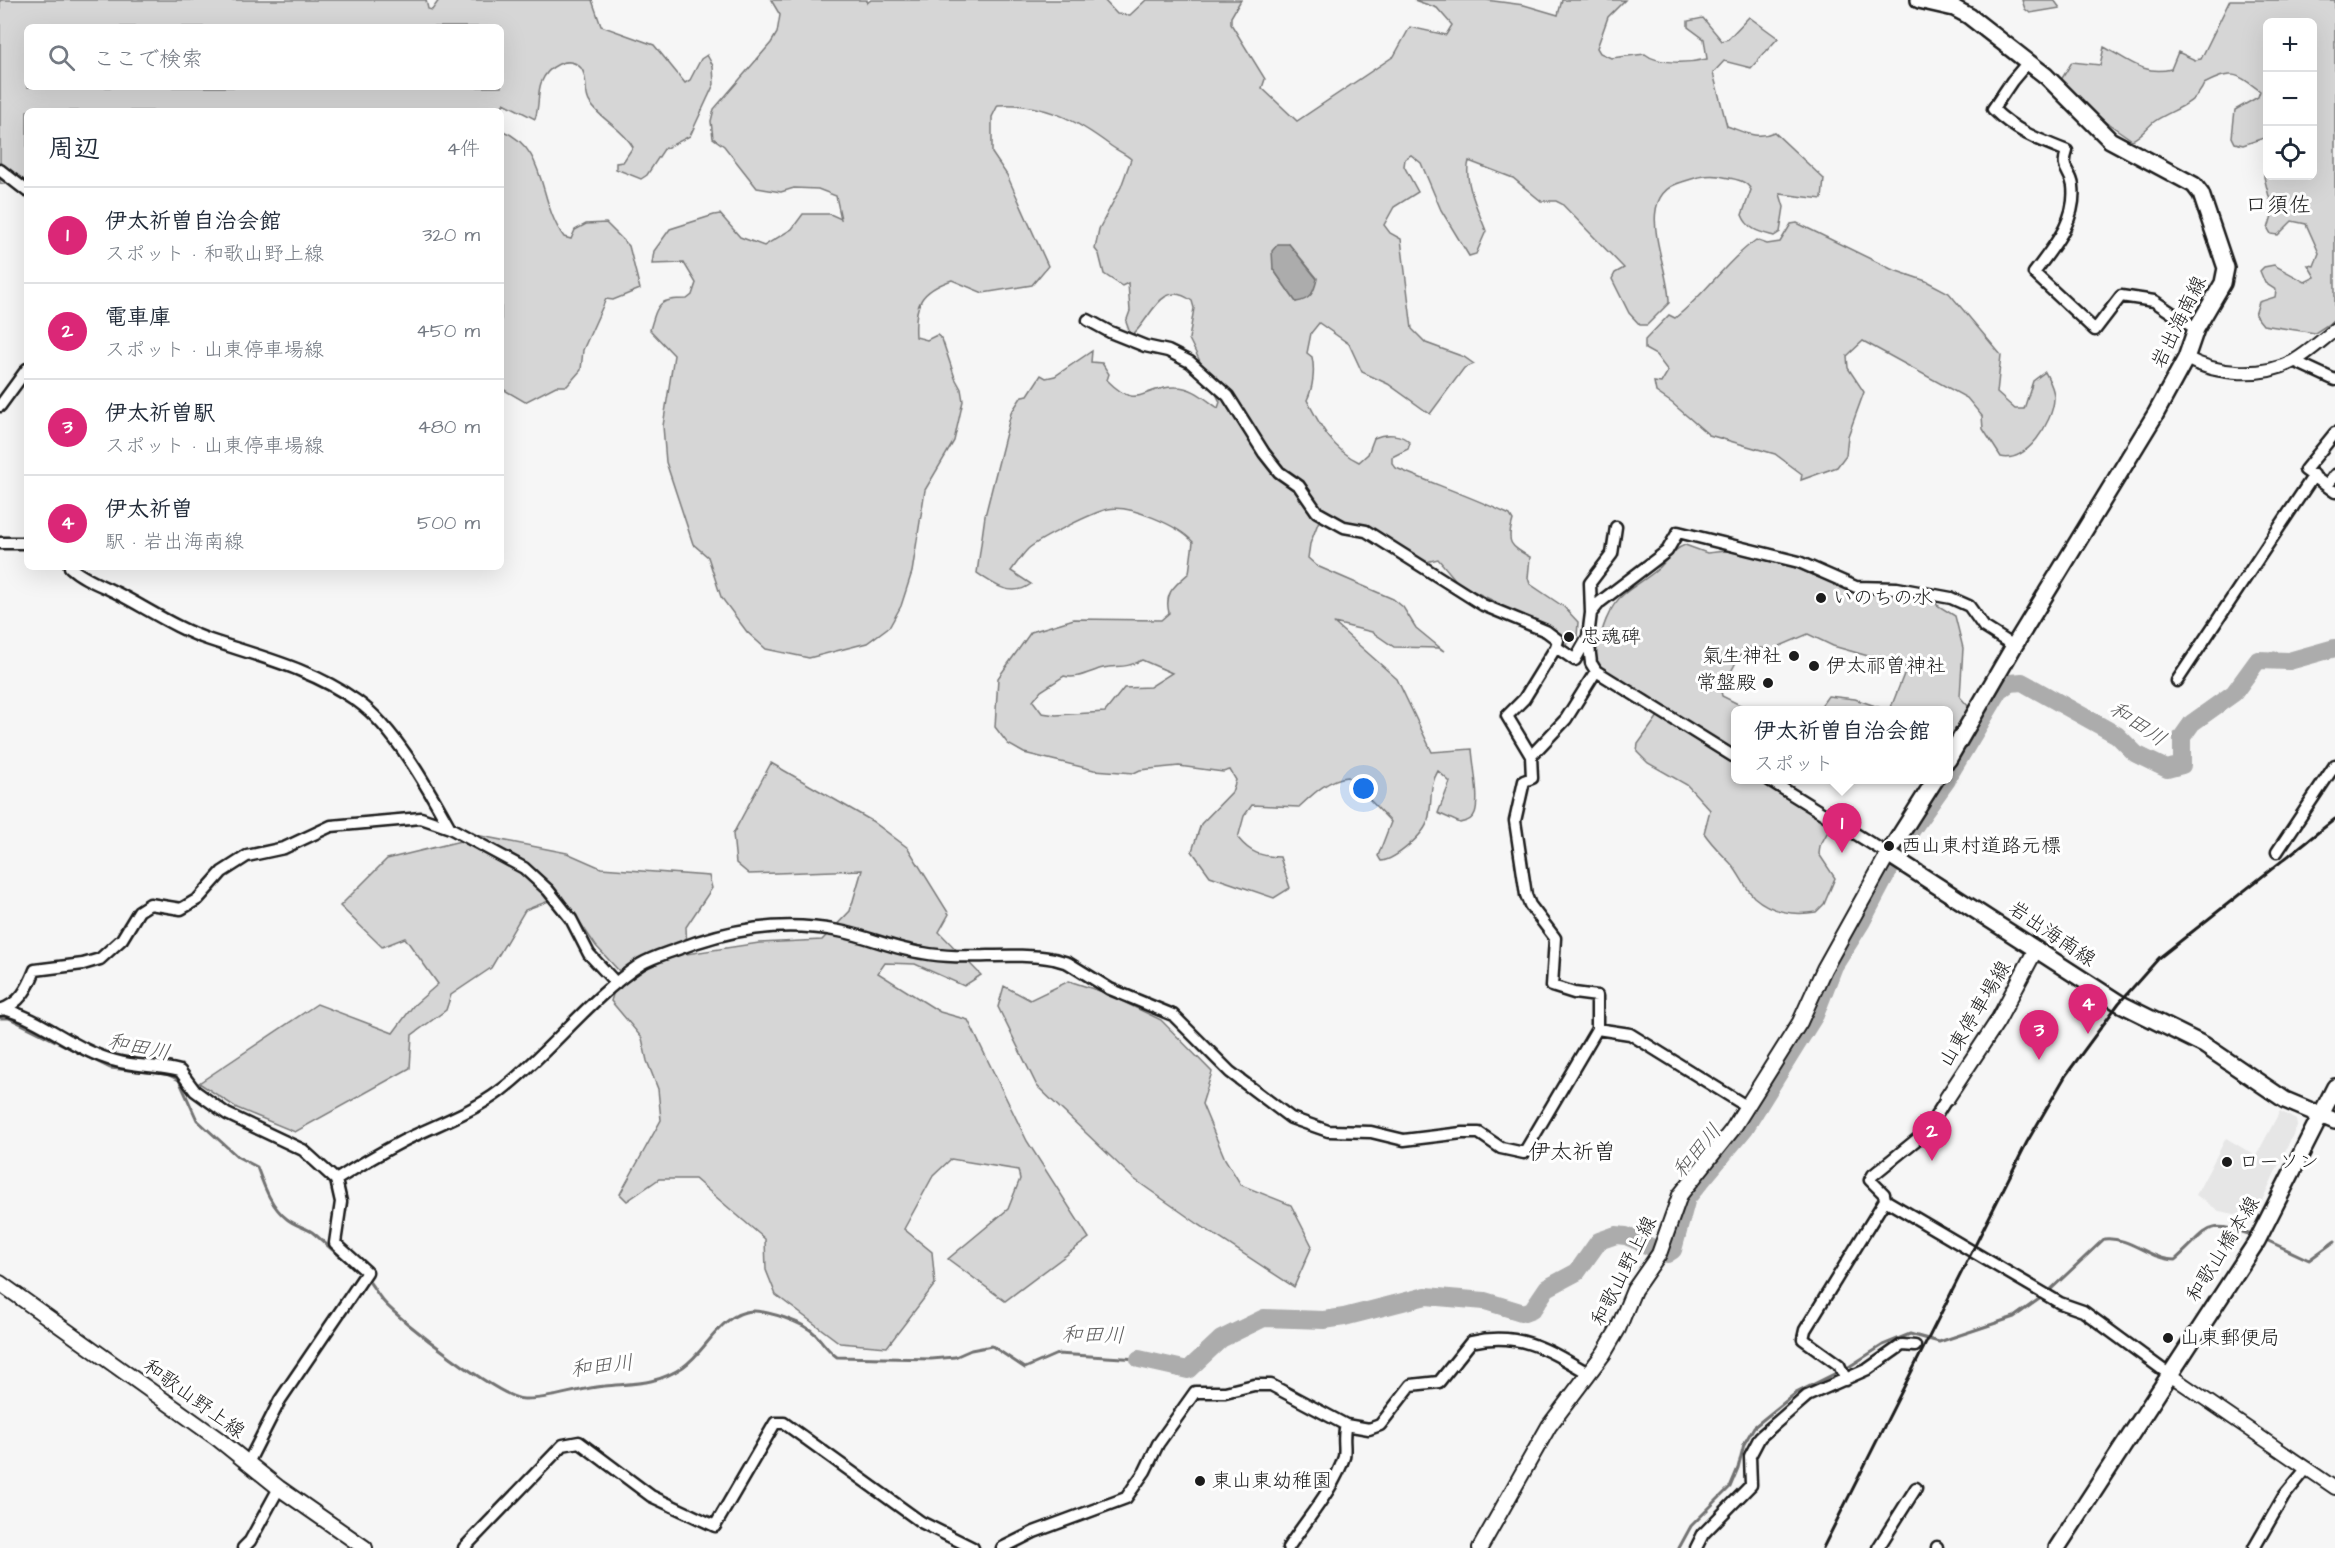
<!DOCTYPE html>
<html lang="ja">
<head>
<meta charset="utf-8">
<style>
	body { margin:0; font-family:"Architects Daughter","Klee One",sans-serif; background:#f6f6f7; color:#1f2937 }
	.controls { position:absolute; right:18px; top:18px; display:grid; overflow:hidden; border-radius:9px; box-shadow:0 6px 24px #0002 }
	.controls button { width:54px; height:54px; display:grid; place-items:center; padding:0; border:0; border-bottom:2px solid #e0e1e3; background:#fff; color:#1f2937; font:30px sans-serif }
	.you { position:absolute; left:1364px; top:789px; width:21px; height:21px; margin:-15px; border:4px solid #fff; border-radius:50%; background:#1a73e8; box-shadow:0 0 0 9px #1a73e833 }
	.badge { display:grid; place-items:center; width:39px; height:39px; border-radius:50%; background:#db2777; color:#fff; font-size:20px; font-weight:700 }
	.pin { position:absolute; translate:-50% -50px; filter:drop-shadow(0 2px 3px #0008) }
	.pin::after { content:''; position:absolute; top:32px; width:21px; height:18px; background:inherit; clip-path:polygon(0 0,100% 0,50% 100%) }
	.popup { position:absolute; left:1731px; top:706px; width:222px; height:78px; box-sizing:border-box; display:grid; place-content:center; border-radius:9px; background:#fff; filter:drop-shadow(0 2px 4px #0005); font-size:20px; white-space:nowrap; color:#747a83 }
	.popup b { font-size:22px; color:#1f2937 }
	.popup::after { content:''; position:absolute; left:50%; top:100%; margin-left:-12px; border:12px solid transparent; border-top-color:#fff }
	.list { margin:0; padding:0; list-style:none }
	h2 { display:flex; justify-content:space-between; align-items:center; height:78px; margin:0; padding:0 24px; font-size:26px }
	h2 small { font-size:20px; font-weight:400; color:#747a83 }
	.list li { display:grid; grid-template-columns:39px 1fr auto; gap:18px; align-items:center; box-sizing:border-box; height:96px; padding:0 24px; border-top:2px solid #e0e1e3 }
	.list b { display:block; font-size:22px; white-space:nowrap }
	.list p { margin:0; font-size:20px; white-space:nowrap; color:#747a83 }
	.list em { font-size:20px; font-style:normal; color:#747a83 }
	.icon { flex:none; width:33px; height:33px; fill:none; stroke:currentColor; stroke-width:2; stroke-linecap:round; stroke-linejoin:round }
	.map { position:relative; flex:none; width:2335px; height:1548px; overflow:hidden }
	.search { position:absolute; background:#fff; box-shadow:0 6px 24px #0002; left:24px; top:24px; width:480px; height:66px; display:flex; align-items:center; gap:15px; box-sizing:border-box; padding:0 21px; border-radius:9px; color:#747a83; font-size:22px }
	.panel { position:absolute; background:#fff; box-shadow:0 6px 24px #0002; left:24px; top:108px; width:480px; height:462px; border-radius:9px }
	.map>svg:first-child { display:block }
	.built { fill:#e6e6e6 }
	.green { fill:#d6d6d6; stroke:#797979; stroke-width:1.5; fill-rule:evenodd }
	.water { fill:#acacac; stroke:#727272; stroke-width:1.5 }
	.lines { fill:none; stroke-linecap:round; stroke-linejoin:round }
	.stream { stroke:#727272; stroke-width:3 }
	.river { stroke:#acacac; stroke-width:18 }
	.minor-casing { stroke:#1c1c1c; stroke-width:15 }
	.tertiary-casing { stroke:#1c1c1c; stroke-width:16 }
	.secondary-casing { stroke:#1c1c1c; stroke-width:18 }
	.primary-casing { stroke:#1c1c1c; stroke-width:20 }
	.minor { stroke:#fff; stroke-width:10 }
	.tertiary { stroke:#fff; stroke-width:12 }
	.secondary { stroke:#fff; stroke-width:14 }
	.primary { stroke:#fff; stroke-width:15 }
	.rail { stroke:#1c1c1c; stroke-width:3 }
	.poi-dot { fill:#1c1c1c; stroke:#fff; stroke-width:2 }
	.labels { text-anchor:middle; dominant-baseline:central; stroke-width:6; stroke-linejoin:round; paint-order:stroke }
	.street-label { font-size:20px; fill:#1c1c1c; stroke:#fff }
	.poi-label { font-size:20px; fill:#1c1c1c; stroke:#fff; text-anchor:start }
	.water-label { font-size:21px; font-style:italic; fill:#5d5d5d; stroke:#fff }
	.quarter-label { font-size:22px; fill:#1c1c1c; stroke:#fff }
</style>
</head>
<body>
<div class="map">
<svg width="2335" height="1548" viewBox="0 0 2335 1548">
	<rect width="100%" height="100%" fill="#f6f6f6"/>
	<filter id="ink" filterUnits="userSpaceOnUse"><feTurbulence type="fractalNoise" baseFrequency=".0167" numOctaves="2"/><feDisplacementMap in="SourceGraphic" scale="12" xChannelSelector="R" yChannelSelector="G"/><feConvolveMatrix kernelMatrix="1 2 1 2 8 2 1 2 1" color-interpolation-filters="sRGB"/></filter>
	<g filter="url(#ink)">
		<!-- built -->
		<path class="built" d="M2280 1111 2296 1120 2297 1126 2256 1213 2245 1216 2219 1211 2196 1195 2226 1138 2256 1156Z"/>
		<!-- green -->
		<path class="green" d="M0 0H426L428 9 432 10 439 0H592L601 26 654 45 685 83 690 80 701 59 707 55 713 66 714 84 690 136 664 149 647 175 641 179 616 169V163L623 162 633 147C623 129 601 120 590 103 583 93 589 78 581 68 568 54 547 67 541 83 537 95 540 104 535 119L504 103 499 111H27V185L3 184 0 183ZM27 27H501V87H27Z
			M771 0H867V3L871 0H1104L1117 14 1130 15 1146 0H1241L1231 17V24L1265 79 1262 88 1297 121 1394 56 1410 27 1446 35 1452 25 1437 8 1414 0H1486L1524 5 1558 15 1562 0H1625L1608 17 1597 48 1600 53 1611 58 1645 54C1658 65 1690 63 1707 59L1704 39 1688 27V21L1703 18 1722 41 1728 39 1749 17 1778 38 1751 68 1724 61 1713 73 1727 126C1744 132 1757 140 1774 132L1824 179 1822 199 1780 194 1784 207 1780 232 1774 236C1760 232 1748 230 1742 215L1751 190C1745 178 1730 179 1719 176 1706 174 1694 178 1682 182 1630 196 1670 267 1669 303L1647 325H1640L1629 313 1612 279 1615 273 1624 268 1562 204 1556 201H1541L1513 178 1469 161C1463 181 1479 212 1486 231L1476 254 1469 256 1441 210 1421 163 1411 155 1405 159 1404 166 1418 192 1394 207 1384 225 1390 233 1401 239 1412 329 1426 343 1464 357 1474 364 1464 368 1430 414 1388 384 1362 372 1349 344 1319 323 1311 333 1307 353 1312 357C1315 370 1313 388 1307 400 1321 427 1332 449 1359 462L1368 454 1374 438C1385 433 1402 433 1410 443L1408 449 1392 457V463L1396 468C1434 484 1472 497 1510 515L1513 520C1506 543 1510 546 1530 557L1528 578 1530 584 1564 607 1578 622 1577 638 1566 644 1542 632 1512 622 1500 604 1459 584 1438 559 1422 563 1347 526 1320 518 1310 544 1308 558 1317 566 1393 599 1403 607 1416 628 1444 651 1439 648 1394 647 1372 632 1334 623 1397 679 1432 752 1472 749C1473 765 1480 799 1475 813 1473 819 1466 822 1460 823L1438 813 1450 782 1438 771C1428 787 1433 803 1428 820 1425 834 1395 860 1381 861L1378 856 1391 822 1369 799 1368 792 1348 777C1328 779 1313 794 1299 807L1252 805 1244 816 1238 838C1251 854 1261 856 1280 857L1290 888 1274 898 1210 876 1192 851 1201 824 1232 792 1236 780 1230 770 1223 772 1179 766 1140 770 1134 773 1094 770 1024 753 1008 744 995 727 998 678 1031 632 1074 619 1161 620 1169 613C1164 593 1174 586 1189 573L1193 542C1179 526 1129 504 1108 509 1094 512 1039 539 1028 549 1022 555 1017 563 1011 571L1031 584C1012 598 994 585 977 573L985 516 1011 413 1022 396 1028 395 1041 375 1046 378 1055 376 1092 351 1091 362 1102 363 1109 374 1107 380C1140 413 1141 386 1176 387 1193 387 1205 399 1218 408L1220 402 1189 339 1194 308 1192 301C1160 277 1151 321 1131 336L1126 322 1130 311 1128 283 1122 286 1104 274 1099 254 1095 249 1099 229 1121 187 1131 159C1125 154 1118 151 1111 146 1075 119 1044 103 998 105L992 117V153L1007 175 1048 266 1032 285 983 293 952 280C920 291 914 304 916 337L927 340 937 335 942 339 955 378 961 389 963 401 954 441 925 490 912 572 901 606 890 626 867 643 809 658 766 649 747 632 721 597 708 557 693 544 666 462 663 426 674 355 650 330C658 302 659 299 687 299L692 295 696 283 684 263 652 264 654 251 670 229 714 215 720 214 740 237 764 246 792 229 803 214H830L841 219 836 196 818 189 794 188 781 192 757 188 724 146 713 138 711 121 714 109 771 43 777 33 780 15ZM1289 244 1317 278 1296 302 1273 269ZM1142 660 1172 673 1150 687 1124 688 1105 712 1056 715 1042 713 1033 701 1041 691 1064 676C1076 680 1091 671 1103 668 1120 665 1124 669 1142 660Z
			M2022 0H2054L2060 8 2030 13 2025 9Z
			M2230 0H2335V320L2315 333 2263 325 2255 315 2259 302 2275 297 2276 290 2265 283 2260 271 2264 267 2274 265 2305 282 2315 277 2308 265 2314 266 2319 253 2306 224 2292 221 2278 235 2271 234 2268 229 2273 212 2264 177 2267 149 2268 176H2312V22H2268L2267 142 2264 138 2243 145 2235 143 2232 137 2235 110 2258 97 2260 91C2235 72 2232 70 2204 84 2196 105 2171 110 2155 121 2147 127 2142 136 2132 140L2096 115 2061 80 2072 62 2100 65 2104 47C2127 59 2144 76 2171 69L2178 52 2195 60 2201 59Z
			M501 130C549 149 537 201 564 237L571 239 575 230 586 224 606 223 629 246 640 289 613 300 606 299 583 350 581 370 567 386H556L525 402 501 388Z
			M1797 223 1891 269 1926 281 1949 293 2001 355 1997 393 2015 409H2024L2033 381 2045 372C2049 380 2055 390 2054 399 2053 422 2026 464 2001 457L1983 429 1982 416 1967 398 1863 341 1847 356 1848 368 1864 392 1848 436 1846 455 1837 467 1801 480 1802 474 1775 454 1709 435 1672 403 1656 392 1654 382 1661 383 1668 371 1656 355 1645 349V340L1669 315 1675 318C1705 295 1725 262 1756 240L1767 244 1780 242 1791 224Z
			M1685 545 1707 553 1735 550 1784 563 1854 592 1904 593 1935 600 1937 605 1955 616 1963 648 1960 697 1969 707 1953 738 1949 736 1948 710H1890L1906 669 1903 666 1833 646 1808 634 1773 649 1744 647 1721 691 1722 696 1750 710H1736L1735 752 1600 668 1594 661C1600 639 1605 609 1624 594 1634 585 1647 579 1658 569 1667 561 1673 549 1685 545Z
			M1828 696 1855 699 1887 710H1818Z
			M1658 716 1735 765 1736 780H1758L1831 826 1820 846 1819 854 1835 878 1824 904 1816 912C1794 916 1771 912 1754 897 1745 888 1740 875 1732 865 1722 854 1712 845 1704 833L1710 810 1687 785 1648 763 1637 752 1638 744Z
			M771 763 872 821 908 848 949 914 939 932 981 975 964 986 915 964 885 963 878 973 940 1012 968 1020 1027 1141 1089 1238 1005 1301 948 1259 1008 1209 1020 1179 1018 1170 951 1159 933 1176 904 1229 932 1252 935 1284 887 1347 840 1343 776 1295 766 1270 765 1239 695 1179H659L627 1201 620 1194 661 1120 658 1089 647 1061 642 1038 611 1001 620 972 596 946 562 896 525 910 491 968 451 995 446 1010 412 1035 410 1068 295 1132 237 1108 199 1083 317 1004 393 1033 413 1006 438 984 405 938 382 947 340 906 387 859 481 836 567 853 601 868 709 876 712 888 686 927 687 954 759 943 822 940 850 911 862 870 749 874 736 863 733 834Z
			M1069 981 1103 992 1161 1020 1212 1072 1202 1104 1225 1159 1241 1185 1291 1205 1312 1246 1294 1287 1198 1224 1134 1179 1087 1134 1037 1086 998 1007 1004 986 1030 1000Z"/>
		<!-- water -->
		<path class="water" d="M1278 244H1289L1317 279C1314 292 1311 300 1296 302L1273 269 1272 251Z"/>
		<g class="lines">
			<!-- stream -->
			<path class="stream" d="M0 1018H9L110 1068 167 1074 179 1080 197 1120 238 1157 257 1167C264 1186 271 1207 287 1219 294 1225 304 1227 312 1232 326 1243 336 1255 351 1264
				M2264 1239 2309 1260 2335 1241
				M367 1279C373 1286 377 1294 383 1301 400 1321 501 1399 524 1399 551 1400 578 1388 605 1386 635 1383 656 1385 683 1367 707 1351 720 1313 752 1311 766 1310 805 1323 815 1334 823 1342 827 1350 837 1357L931 1359 955 1357 971 1350 992 1346 1025 1368 1057 1354 1139 1359
				M2047 1293 2104 1239C2130 1236 2150 1260 2175 1260 2212 1227 2204 1219 2255 1236
				M1844 1370 1883 1345 1910 1334 1939 1342 2014 1317 2042 1297
				M1679 1548 1691 1526 1730 1487 1738 1468 1744 1444 1754 1427 1796 1393 1838 1372"/>
			<!-- river -->
			<path class="river" d="M1948 777 2000 690 2010 683 2022 682 2117 735 2136 754 2167 769 2182 765V737L2192 723 2234 693 2258 660 2289 661 2335 648
				M1139 1359 1188 1370 1221 1339 1264 1318 1324 1320 1344 1317 1426 1296 1485 1301 1524 1313 1532 1310 1547 1288 1577 1272 1599 1241 1616 1235 1626 1236 1667 1254 1673 1250 1687 1198 1745 1128 1815 1015 1834 966 1861 923 1906 838 1947 780"/>
			<defs>
				<path id="minor" d="M2028 62 2012 81 1993 109C2015 131 2039 140 2067 151 2060 172 2071 170 2073 186 2077 221 2053 247 2034 273L2095 330 2121 296 2154 301 2196 329
					M0 170 27 191
					M1088 320 1110 332 1145 346 1168 351 1190 362 1228 396 1264 453 1279 472 1299 486 1317 512 1344 527 1366 531 1483 605 1546 631 1558 640 1556 647 1575 660 1588 637 1591 613 1600 602 1667 551 1678 532 1799 562 1856 587 1897 588 1951 598 1969 606 1984 627 2014 646
					M2294 361 2335 380
					M0 406 27 369
					M2335 433 2305 470 2335 492
					M2327 486 2335 475
					M0 543H27
					M70 567C83 579 101 585 117 593 148 609 177 629 210 640 261 657 312 669 357 701 394 727 428 788 450 828
					M1591 613 1590 583 1612 554 1616 527
					M1588 637 1591 663 1596 671 1736 758
					M2177 681 2314 475
					M1531 756 1507 716 1524 699 1556 647
					M1769 780 1888 854
					M2277 852 2335 765
					M3 1009C43 1019 75 1051 116 1061 137 1067 159 1065 180 1071L195 1091 227 1114 303 1150 336 1180 341 1202 335 1243 367 1272 280 1400 248 1463
					M0 1010C20 1004 28 988 35 970L83 964 100 959 122 939 139 911 150 904 181 909 198 899 222 872 247 856 284 848 331 826 421 818 450 828 524 868 548 890 571 919 589 954 616 983
					M1597 1029 1630 1034 1746 1106
					M1947 1098 1926 1132 1873 1175 1870 1180 1884 1194 1885 1200 2060 1303 2083 1311 2170 1375
					M336 1180C358 1166 380 1153 403 1141 435 1125 471 1113 500 1091 550 1053 588 999 641 964 651 958 664 954 675 950 729 929 781 920 839 931 867 936 894 949 923 953 966 961 1011 951 1054 959L1068 963 1110 989 1173 1015 1230 1072 1291 1118 1328 1131 1371 1132 1404 1140 1462 1133H1479L1501 1148 1524 1153 1597 1029V996L1574 993 1552 986 1555 938 1530 905 1526 895 1515 821 1524 781 1532 778 1531 756 1566 719 1596 671
					M1846 1380 1839 1365 1803 1339 1805 1330 1885 1200
					M243 1548 250 1541 279 1488
					M464 1548 563 1445 579 1442 651 1496 715 1526 775 1423H784L921 1522 973 1548
					M1002 1548 1034 1532 1126 1498 1145 1471 1158 1444 1195 1392H1225L1254 1385H1271L1346 1425 1369 1429 1380 1425 1411 1385 1439 1382 1471 1342C1519 1331 1547 1349 1588 1373
					M1288 1548C1306 1520 1334 1489 1344 1457 1346 1447 1342 1437 1346 1425
					M1696 1548 1703 1534 1751 1485 1750 1456 1760 1437 1807 1396 1868 1369 1902 1345 1915 1346
					M1878 1548 1916 1488
					M1937 1548V1547
					M2254 1548 2284 1496 2307 1468"/>
				<path id="tertiary" d="M2186 358C2217 375 2262 378 2294 361 2308 353 2322 340 2335 330
					M2170 1375 2335 1488"/>
				<path id="secondary" d="M1947 1098 1997 1022 2036 949
					M0 1283 218 1439 279 1488 365 1548
					M1480 1548 1549 1426 1604 1353 1618 1329 1634 1290 1659 1254 1680 1195 1732 1130 1800 1022 1824 969 1888 854"/>
				<path id="primary" d="M1919 0 1954 8 1969 16 2046 76 2110 140 2194 185 2201 194 2226 268 2223 283 2196 329 2186 358 2155 415 2014 646 1948 760
					M1935 780 1888 854 2119 1003 2204 1045 2285 1100 2335 1121
					M2057 1548 2257 1241 2335 1087"/>
			</defs>
			<!-- minor casing -->
			<use href="#minor" class="minor-casing"/>
			<!-- tertiary casing -->
			<use href="#tertiary" class="tertiary-casing"/>
			<!-- secondary casing -->
			<use href="#secondary" class="secondary-casing"/>
			<!-- primary casing -->
			<use href="#primary" class="primary-casing"/>
			<!-- minor -->
			<use href="#minor" class="minor"/>
			<!-- tertiary -->
			<use href="#tertiary" class="tertiary"/>
			<!-- secondary -->
			<use href="#secondary" class="secondary"/>
			<!-- primary -->
			<use href="#primary" class="primary"/>
			<!-- rail -->
			<path class="rail" d="M1823 1548 2027 1142 2066 1075 2119 1003 2159 958 2335 819"/>
		</g>
	</g>
	<!-- markers -->
	<g class="poi-dot">
		<circle cx="1821" cy="598" r="6"/>
		<circle cx="1569" cy="637" r="6"/>
		<circle cx="1794" cy="656" r="6"/>
		<circle cx="1814" cy="666" r="6"/>
		<circle cx="1768" cy="683" r="6"/>
		<circle cx="1889" cy="846" r="6"/>
		<circle cx="2227" cy="1162" r="6"/>
		<circle cx="2168" cy="1338" r="6"/>
		<circle cx="1200" cy="1481" r="6"/>
	</g>
	<g class="labels">
		<!-- street labels -->
		<g class="street-label">
			<text transform="translate(2179 322) rotate(-64)">岩出海南線</text>
			<text transform="translate(2052 934) rotate(34)">岩出海南線</text>
			<text transform="translate(1975 1014) rotate(-59)">山東停車場線</text>
			<text transform="translate(2223 1249) rotate(-58)">和歌山橋本線</text>
			<text transform="translate(1624 1271) rotate(-63)">和歌山野上線</text>
			<text transform="translate(194 1399) rotate(36)">和歌山野上線</text>
		</g>
		<!-- poi labels -->
		<g class="poi-label">
			<text x="1833" y="598">いのちの水</text>
			<text x="1581" y="637">忠魂碑</text>
			<text x="1782" y="656" text-anchor="end">氣生神社</text>
			<text x="1826" y="666">伊太祁曽神社</text>
			<text x="1756" y="683" text-anchor="end">常盤殿</text>
			<text x="1901" y="846">西山東村道路元標</text>
			<text x="2239" y="1162">ローソン</text>
			<text x="2180" y="1338">山東郵便局</text>
			<text x="1212" y="1481">東山東幼稚園</text>
		</g>
		<!-- water labels -->
		<g class="water-label">
			<text transform="translate(2138 724) rotate(34)">和田川</text>
			<text transform="translate(139 1047) rotate(12)">和田川</text>
			<text transform="translate(1697 1151) rotate(-50)">和田川</text>
			<text transform="translate(1093 1335) rotate(1)">和田川</text>
			<text transform="translate(602 1366) rotate(-7)">和田川</text>
		</g>
		<!-- quarter labels -->
		<g class="quarter-label">
			<text x="2278" y="205">口須佐</text>
			<text x="1572" y="1152">伊太祈曽</text>
		</g>
	</g>
</svg>
<div class="controls">
<button>+</button>
<button>−</button>
<button><svg class="icon" aria-label="locate" viewBox="0 0 24 24"><circle cx="12" cy="12" r="6"/><path d="M12 2v4M12 18v4M2 12h4M18 12h4"/></svg></button>
</div>
<div class="you"></div>
<div class="pin badge" style="left:1842px;top:853px">1</div>
<div class="popup"><b>伊太祈曽自治会館</b>スポット</div>
<div class="pin badge" style="left:1932px;top:1161px">2</div>
<div class="pin badge" style="left:2039px;top:1060px">3</div>
<div class="pin badge" style="left:2088px;top:1034px">4</div>
<div class="search"><svg class="icon" aria-label="search" viewBox="0 0 24 24"><circle cx="10" cy="10" r="6"/><path d="M15 15l6 6"/></svg>ここで検索</div>
<section class="panel">
<h2>周辺<small>4件</small></h2>
<ul class="list">
<li><span class="badge">1</span><div><b>伊太祈曽自治会館</b><p>スポット · 和歌山野上線</p></div><em>320 m</em></li>
<li><span class="badge">2</span><div><b>電車庫</b><p>スポット · 山東停車場線</p></div><em>450 m</em></li>
<li><span class="badge">3</span><div><b>伊太祈曽駅</b><p>スポット · 山東停車場線</p></div><em>480 m</em></li>
<li><span class="badge">4</span><div><b>伊太祈曽</b><p>駅 · 岩出海南線</p></div><em>500 m</em></li>
</ul>
</section>
</div>
</body>
</html>
